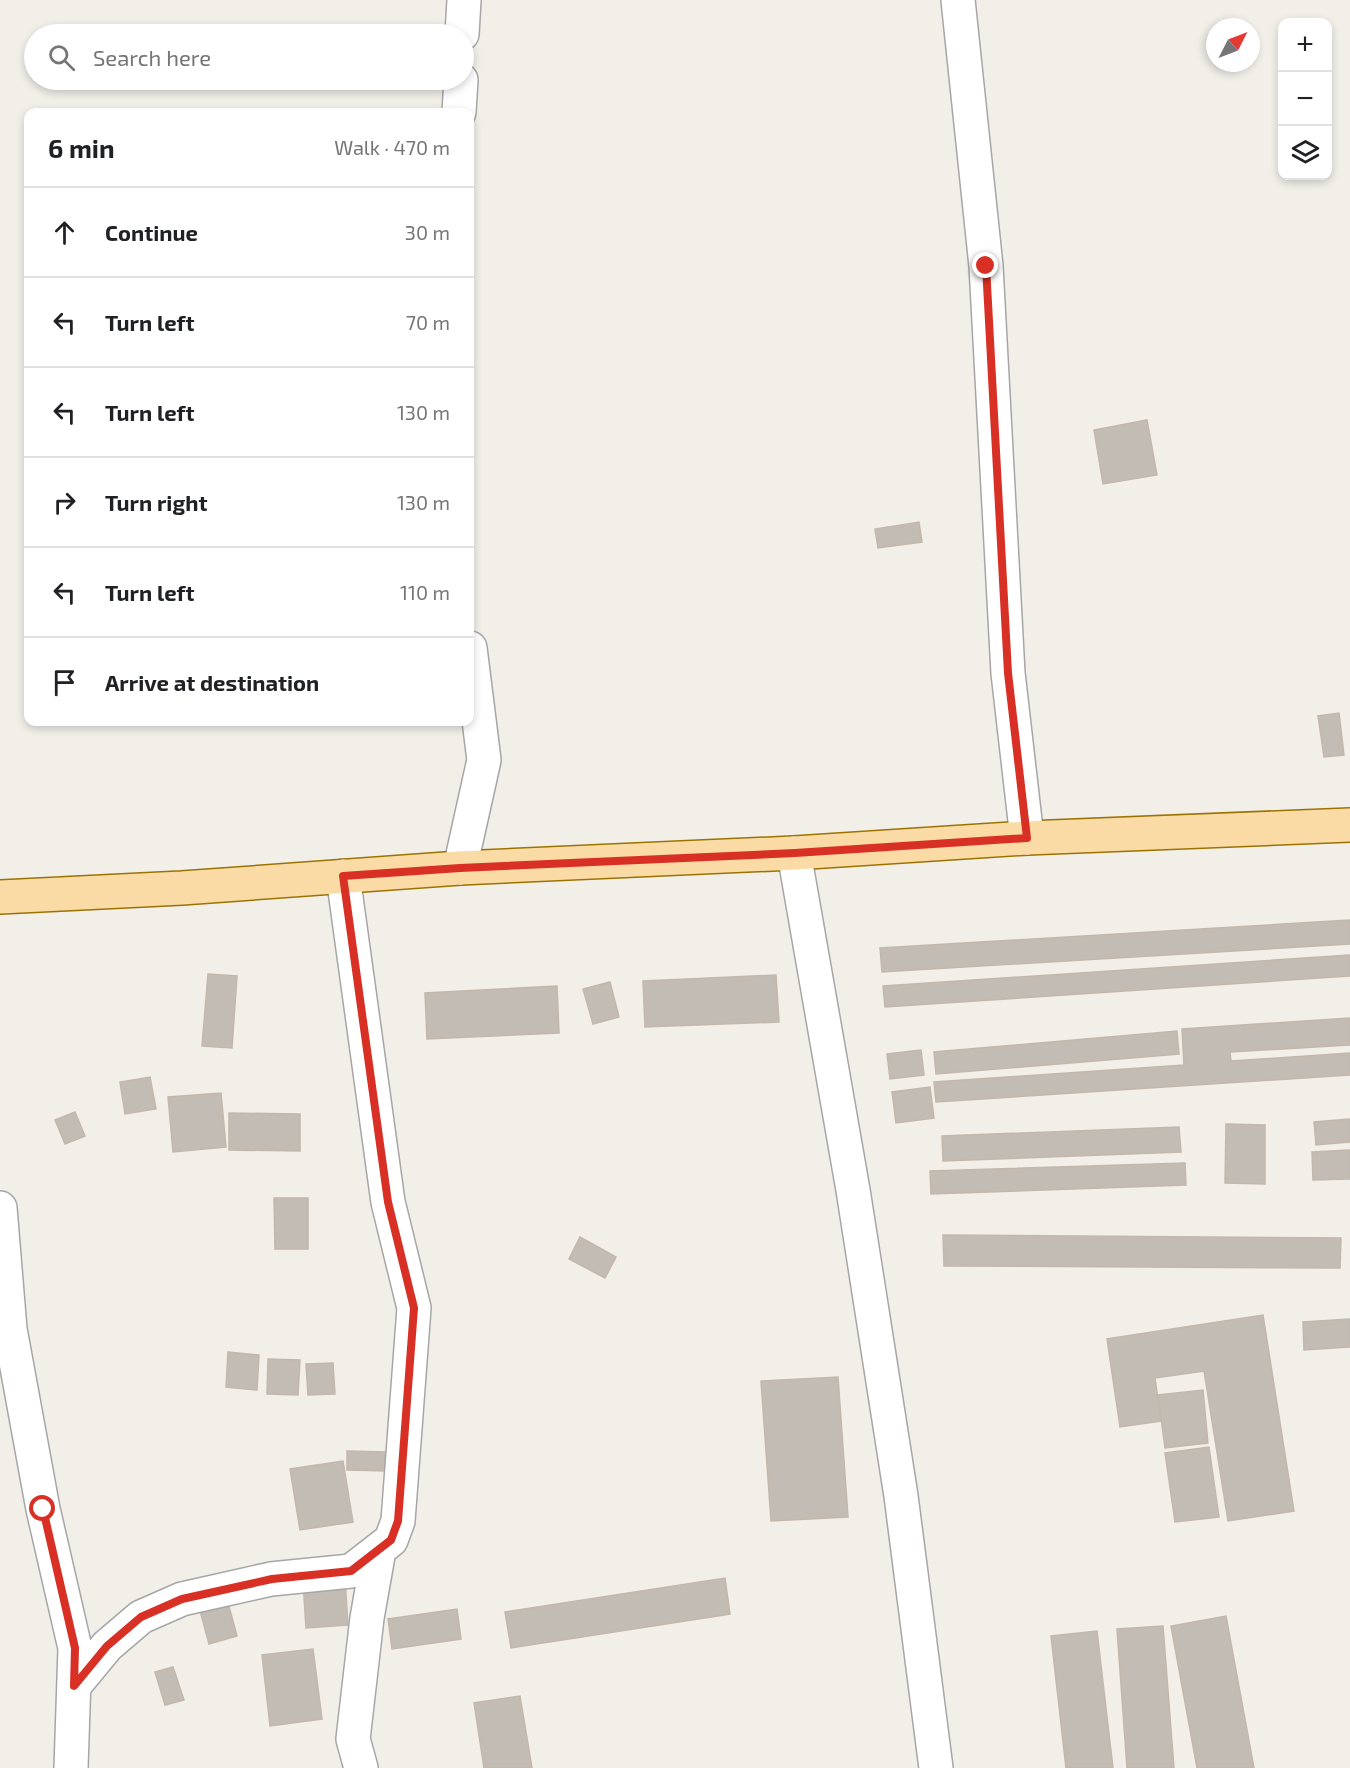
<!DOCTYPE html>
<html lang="en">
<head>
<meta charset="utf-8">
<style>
	body { margin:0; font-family:"Exo 2",sans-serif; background:#f6f6f6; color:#202124 }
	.controls { position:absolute; right:18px; top:18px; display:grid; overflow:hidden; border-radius:12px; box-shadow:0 3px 9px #0003 }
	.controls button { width:54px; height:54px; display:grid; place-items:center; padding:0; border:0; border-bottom:2px solid #e0e0e0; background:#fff; color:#202124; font:30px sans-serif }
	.compass { position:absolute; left:1206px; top:18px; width:54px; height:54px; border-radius:50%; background:#fff; box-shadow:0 3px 9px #0003; rotate:48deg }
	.stop { position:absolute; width:18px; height:18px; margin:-14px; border:4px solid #d93025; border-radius:50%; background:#fff }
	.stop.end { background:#d93025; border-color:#fff; box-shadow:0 2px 6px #0008 }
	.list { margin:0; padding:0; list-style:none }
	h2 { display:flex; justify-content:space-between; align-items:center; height:78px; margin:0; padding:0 24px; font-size:26px }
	h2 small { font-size:20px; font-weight:400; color:#757577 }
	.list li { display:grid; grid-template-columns:39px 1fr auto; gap:18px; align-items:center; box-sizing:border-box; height:90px; padding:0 24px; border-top:2px solid #e0e0e0 }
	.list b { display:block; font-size:22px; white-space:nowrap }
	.list em { font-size:20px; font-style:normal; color:#757577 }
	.icon { flex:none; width:33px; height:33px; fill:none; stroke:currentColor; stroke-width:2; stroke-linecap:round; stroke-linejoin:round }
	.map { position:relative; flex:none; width:1350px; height:1768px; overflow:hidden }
	.search { position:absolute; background:#fff; box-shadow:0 3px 9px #0003; left:24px; top:24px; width:450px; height:66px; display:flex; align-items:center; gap:15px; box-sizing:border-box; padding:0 21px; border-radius:33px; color:#757577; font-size:22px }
	.panel { position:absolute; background:#fff; box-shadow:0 3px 9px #0003; left:24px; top:108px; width:450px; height:618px; border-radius:12px }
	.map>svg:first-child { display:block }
	.building { fill:#c3bcb5; stroke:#c3b7ab; stroke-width:1.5 }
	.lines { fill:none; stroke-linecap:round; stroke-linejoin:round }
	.minor-casing { stroke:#a6a6a6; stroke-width:36 }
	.major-casing { stroke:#9c7303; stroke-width:36 }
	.minor { stroke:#fff; stroke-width:33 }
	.major { stroke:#fadba5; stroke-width:33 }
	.route { stroke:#d93025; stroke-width:8 }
</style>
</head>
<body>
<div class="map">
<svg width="1350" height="1768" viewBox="0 0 1350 1768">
	<rect width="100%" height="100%" fill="#f2efe9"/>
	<!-- building -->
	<path class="building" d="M1147 420 1157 475 1103 484 1094 430Z
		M919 522 922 542 878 548 875 529Z
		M1339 713 1344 755 1324 757 1318 716Z
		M1350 920V944L882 972 880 948Z
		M1350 955V976L885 1007 883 986Z
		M208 974 237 976 232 1048 202 1046Z
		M776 975 779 1022 645 1027 643 981Z
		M610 982 619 1017 593 1024 583 989Z
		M557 986 559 1033 427 1039 425 993Z
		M1350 1018V1045L1230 1052 1231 1061 1350 1053V1075L936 1102 934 1082 1184 1065 1182 1029Z
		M1177 1031 1179 1054 936 1074 934 1052Z
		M921 1050 924 1075 890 1079 887 1054Z
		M150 1077 156 1109 125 1114 120 1082Z
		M930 1087 934 1118 896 1123 892 1092Z
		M221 1093 226 1147 173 1152 168 1097Z
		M75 1112 85 1136 65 1144 55 1120Z
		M229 1113 300 1114V1151L229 1150Z
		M1350 1119V1142L1316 1145 1314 1122Z
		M1226 1124 1265 1125V1184L1225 1183Z
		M1179 1127 1181 1152 943 1161 942 1136Z
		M1350 1150V1179L1313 1180 1312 1152Z
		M1185 1163 1186 1185 931 1194 930 1171Z
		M274 1198H308V1249H275Z
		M943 1235 1341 1238 1340 1268 944 1266Z
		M580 1237 616 1257 605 1278 569 1259Z
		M1263 1315 1294 1511 1228 1521 1204 1371 1155 1378 1161 1421 1120 1427 1107 1339Z
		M1350 1319V1347L1304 1350 1303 1322Z
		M228 1352 259 1355 257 1390 226 1387Z
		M268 1359 300 1360 298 1395 267 1394Z
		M333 1363 335 1394 308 1395 306 1364Z
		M838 1377 848 1517 771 1521 761 1381Z
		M1203 1390 1208 1443 1165 1448 1158 1395Z
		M1209 1447 1219 1517 1175 1522 1165 1453Z
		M347 1451 388 1452 387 1471 347 1470Z
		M343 1461 353 1522 300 1530 290 1469Z
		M725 1578 730 1614 511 1648 505 1612Z
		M345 1579 348 1625 306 1628 303 1581Z
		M227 1599 237 1636 209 1644 199 1607Z
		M457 1609 461 1639 392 1649 388 1619Z
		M1226 1616 1254 1768H1197L1171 1626Z
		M1163 1626 1174 1768H1127L1117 1629Z
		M1097 1631 1113 1768H1066L1051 1636Z
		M313 1649 322 1719 270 1726 262 1655Z
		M173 1667 184 1700 165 1705 155 1672Z
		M520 1696 532 1768H484L474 1703Z"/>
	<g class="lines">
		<defs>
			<path id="minor" d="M958 0 986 266 1008 673 1027 838
				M462 34 464 0
				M459 112 461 80
				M794 853 853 1190 901 1496 936 1768
				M460 868 484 760 470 648
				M0 1208 10 1329 43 1509 75 1648 71 1768
				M74 1686 107 1646 141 1617 182 1599 271 1579 351 1571 391 1540 398 1521 414 1308 388 1202 343 876
				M361 1768 353 1739 367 1618 379 1550"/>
			<path id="major" d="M0 897 182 888 460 868 794 853 1027 838 1350 825"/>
		</defs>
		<!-- minor casing -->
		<use href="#minor" class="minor-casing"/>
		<!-- major casing -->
		<use href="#major" class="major-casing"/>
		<!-- minor -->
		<use href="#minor" class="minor"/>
		<!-- major -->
		<use href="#major" class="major"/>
	</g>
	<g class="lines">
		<!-- route -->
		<path class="route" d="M43 1509 75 1648 74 1686 107 1646 141 1617 182 1599 272 1579 351 1571 391 1540 398 1521 414 1308 388 1202 343 876 460 868 795 853 1027 838 1008 673 986 266"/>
	</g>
</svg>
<div class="controls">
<button>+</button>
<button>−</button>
<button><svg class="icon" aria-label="layers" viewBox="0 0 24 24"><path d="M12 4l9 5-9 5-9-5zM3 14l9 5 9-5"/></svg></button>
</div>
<svg class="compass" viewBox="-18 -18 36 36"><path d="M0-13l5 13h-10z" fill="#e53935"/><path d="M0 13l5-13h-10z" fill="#757577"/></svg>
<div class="stop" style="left:43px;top:1509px"></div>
<div class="stop end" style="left:986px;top:266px"></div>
<div class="search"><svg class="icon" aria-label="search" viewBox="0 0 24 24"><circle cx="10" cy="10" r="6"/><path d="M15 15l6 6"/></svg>Search here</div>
<section class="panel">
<h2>6 min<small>Walk · 470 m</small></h2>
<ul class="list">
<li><svg class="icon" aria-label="ahead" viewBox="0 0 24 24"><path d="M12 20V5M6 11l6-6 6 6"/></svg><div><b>Continue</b></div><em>30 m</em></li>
<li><svg class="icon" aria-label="left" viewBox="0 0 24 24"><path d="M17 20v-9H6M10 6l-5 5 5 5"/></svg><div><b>Turn left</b></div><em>70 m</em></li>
<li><svg class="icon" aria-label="left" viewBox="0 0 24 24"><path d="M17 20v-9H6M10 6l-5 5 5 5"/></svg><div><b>Turn left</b></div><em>130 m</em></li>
<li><svg class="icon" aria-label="right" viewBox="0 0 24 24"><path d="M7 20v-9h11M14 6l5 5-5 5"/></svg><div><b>Turn right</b></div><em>130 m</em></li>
<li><svg class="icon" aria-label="left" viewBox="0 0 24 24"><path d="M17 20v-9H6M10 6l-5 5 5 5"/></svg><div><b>Turn left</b></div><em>110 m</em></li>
<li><svg class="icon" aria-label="arrive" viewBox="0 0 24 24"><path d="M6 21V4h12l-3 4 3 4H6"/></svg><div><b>Arrive at destination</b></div></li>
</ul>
</section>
</div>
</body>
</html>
